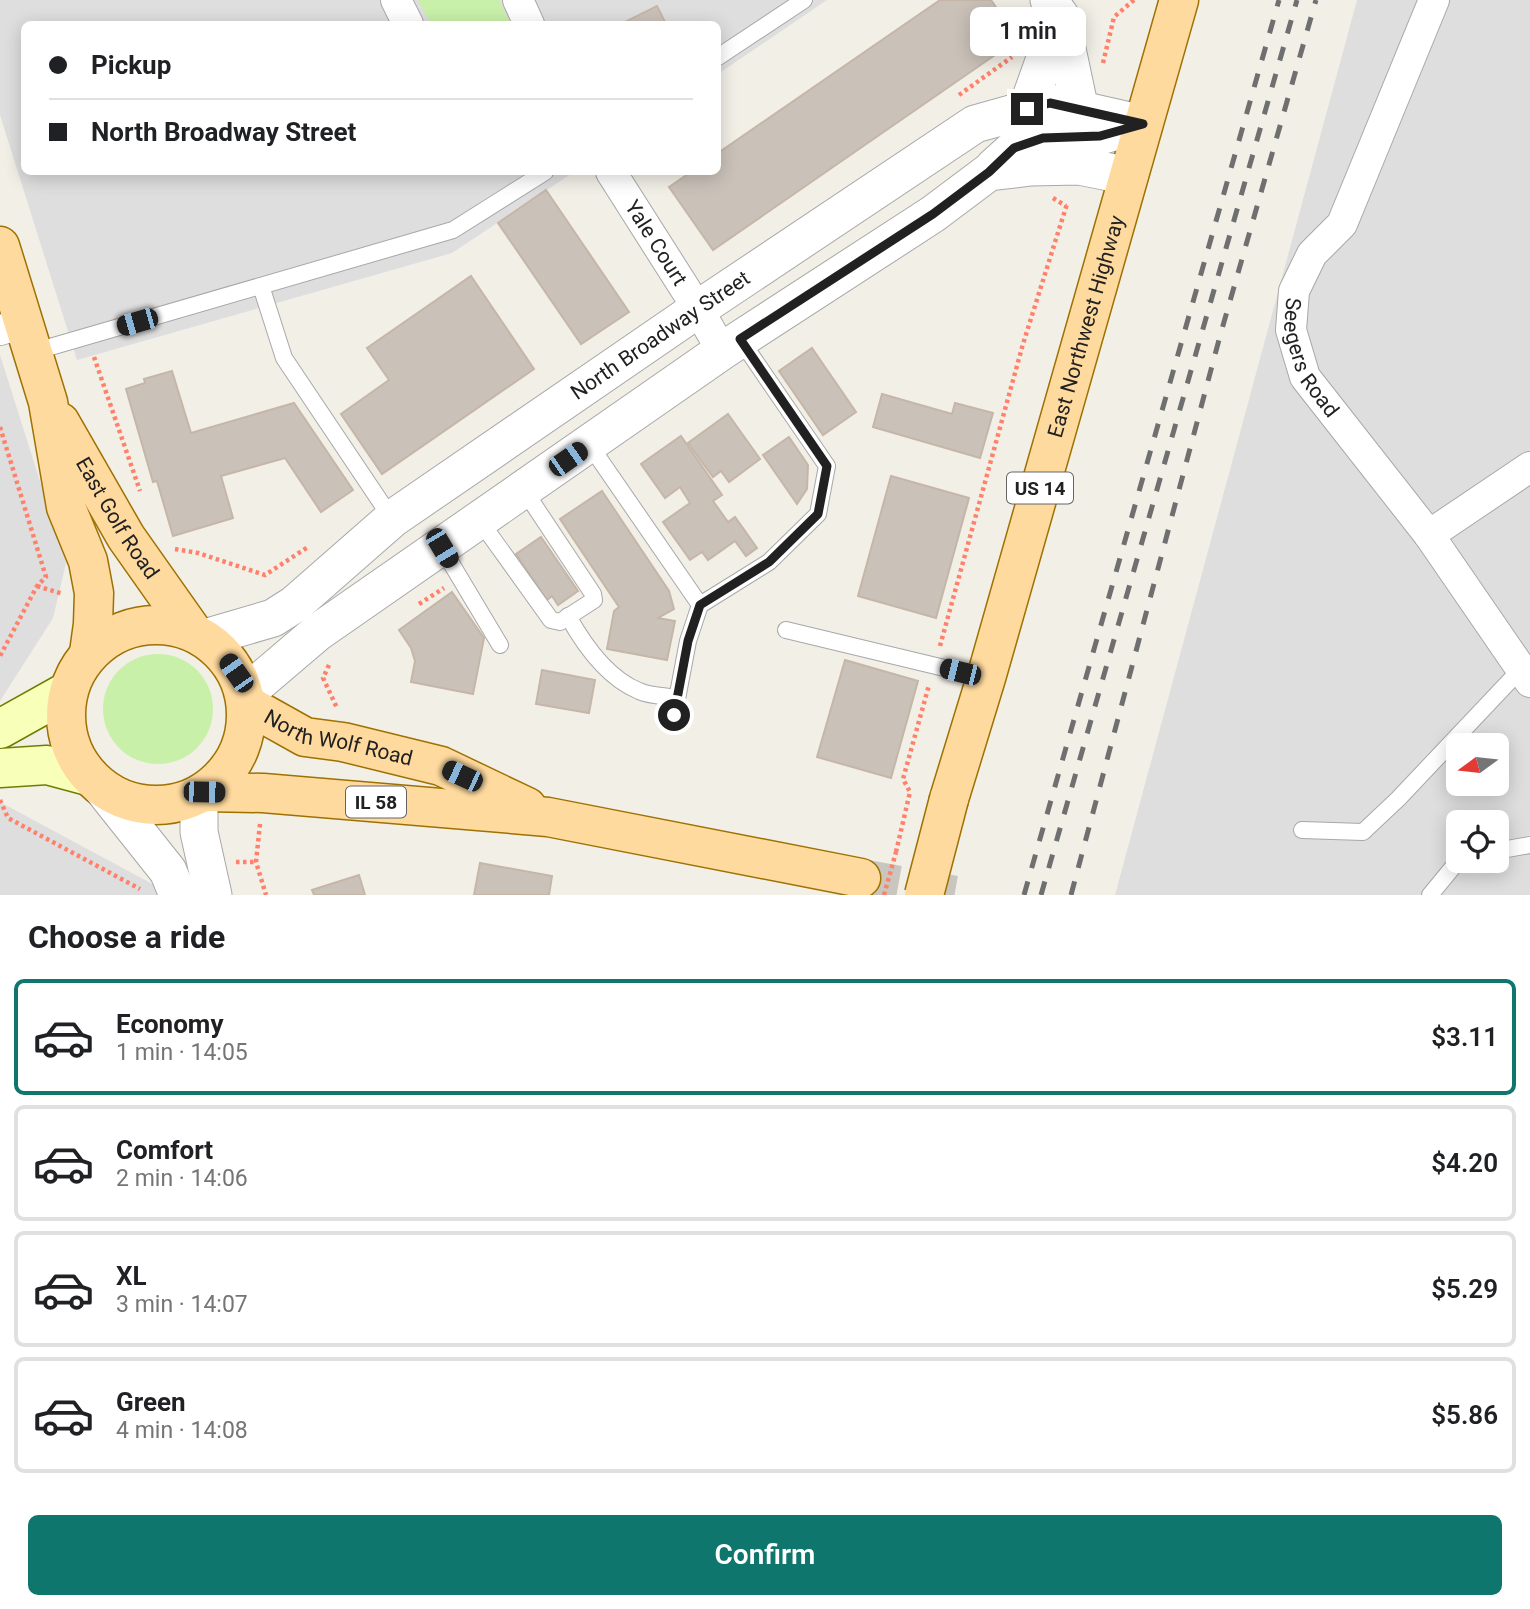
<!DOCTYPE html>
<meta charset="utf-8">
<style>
body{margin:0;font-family:Roboto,sans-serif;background:#f6f6f6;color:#202124;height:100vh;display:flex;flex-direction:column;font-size:26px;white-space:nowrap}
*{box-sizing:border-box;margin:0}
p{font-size:23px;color:#757577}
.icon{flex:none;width:38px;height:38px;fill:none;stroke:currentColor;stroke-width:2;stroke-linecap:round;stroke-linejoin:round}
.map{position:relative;height:895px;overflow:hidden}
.side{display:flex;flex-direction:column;background:#fff;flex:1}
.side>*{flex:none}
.top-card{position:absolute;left:21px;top:21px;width:700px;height:154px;border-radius:10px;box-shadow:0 4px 18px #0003;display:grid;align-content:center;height:154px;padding:0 28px;background:#fff}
.needle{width:46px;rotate:255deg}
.buttons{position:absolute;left:1446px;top:733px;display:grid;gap:14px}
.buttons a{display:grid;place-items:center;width:63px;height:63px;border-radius:10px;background:#fff;box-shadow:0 4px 18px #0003;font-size:35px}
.end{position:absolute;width:32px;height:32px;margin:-16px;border:9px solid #212121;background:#fff;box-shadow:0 0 0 4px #fff}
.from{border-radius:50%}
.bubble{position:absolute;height:49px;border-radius:10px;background:#fff;box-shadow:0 4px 18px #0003;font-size:23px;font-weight:600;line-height:49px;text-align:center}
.car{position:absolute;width:21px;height:42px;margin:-21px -10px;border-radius:9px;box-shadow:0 0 5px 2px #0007;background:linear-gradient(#222 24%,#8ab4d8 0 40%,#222 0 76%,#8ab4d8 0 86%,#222 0)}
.top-card b{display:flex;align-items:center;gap:24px;height:66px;font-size:26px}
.top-card b+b{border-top:2px solid #e0e0e0}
.top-card i{width:18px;height:18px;background:#202124}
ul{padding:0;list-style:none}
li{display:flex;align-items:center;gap:21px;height:116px;margin:0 14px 10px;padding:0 14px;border:4px solid #e0e0e0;border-radius:10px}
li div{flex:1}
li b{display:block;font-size:26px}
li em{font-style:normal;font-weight:600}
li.selected{border-color:#0f766e}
li>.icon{width:63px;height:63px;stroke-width:1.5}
h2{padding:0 28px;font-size:32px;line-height:84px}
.primary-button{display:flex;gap:14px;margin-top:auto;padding:14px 28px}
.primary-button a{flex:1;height:80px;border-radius:10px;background:#0f766e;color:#fff;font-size:28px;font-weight:600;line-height:80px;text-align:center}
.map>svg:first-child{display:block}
.residential{fill:#dfdede;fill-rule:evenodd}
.grass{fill:#c8f0a9}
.building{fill:#cac2b9;stroke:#c5b6a8;stroke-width:2}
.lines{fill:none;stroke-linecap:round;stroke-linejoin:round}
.primary-tunnel{stroke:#c8c6bf;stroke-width:38;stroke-dasharray:38 19;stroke-linecap:butt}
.service-casing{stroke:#a8a8a8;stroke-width:18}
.minor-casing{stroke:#a8a8a8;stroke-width:32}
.tertiary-casing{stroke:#a8a8a8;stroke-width:39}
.secondary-casing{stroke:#6b8000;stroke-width:41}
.primary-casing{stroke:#9e7100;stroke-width:41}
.path{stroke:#ff816b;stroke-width:4.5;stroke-dasharray:3.5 3.5;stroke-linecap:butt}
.service{stroke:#fff;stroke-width:16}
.minor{stroke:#fff;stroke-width:30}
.tertiary{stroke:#fff;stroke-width:37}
.secondary{stroke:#f8ffb8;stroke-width:38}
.primary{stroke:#ffda9f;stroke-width:38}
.rail{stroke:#6f6f6f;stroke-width:5;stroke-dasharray:14 14;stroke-linecap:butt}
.primary-bridge-casing{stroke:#9e7100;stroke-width:41;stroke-linecap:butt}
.path-bridge{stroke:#ff816b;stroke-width:4.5;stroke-dasharray:3.5 3.5;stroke-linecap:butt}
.primary-bridge{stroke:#ffda9f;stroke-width:38}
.route{stroke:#212121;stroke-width:9}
.labels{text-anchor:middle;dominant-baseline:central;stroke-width:5;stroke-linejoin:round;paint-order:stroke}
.shield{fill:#fff;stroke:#646464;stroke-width:2}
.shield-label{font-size:19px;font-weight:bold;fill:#212121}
.street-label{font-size:21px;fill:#212121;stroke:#fff}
</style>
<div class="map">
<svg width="1530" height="895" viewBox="0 0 1530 895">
<rect width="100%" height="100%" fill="#f2efe7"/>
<g class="residential">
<polygon points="0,0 827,0 718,74 718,24 24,24 24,172 574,172 452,253 77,360 0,115"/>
<path d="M1357,0H1530V895H1115ZM1458,746H1496V784H1458ZM1458,822H1496V861H1458Z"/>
<polygon points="0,355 66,563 53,618 0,701"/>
<polygon points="0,802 158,887 160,895 0,895"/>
</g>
<g class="grass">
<polygon points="418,0 499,0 511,24 431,24"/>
<circle cx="158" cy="709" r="55"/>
</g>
<g class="building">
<polygon points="940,0 991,0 1018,39 713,250 669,187 691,172 718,172 718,153"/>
<polygon points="657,6 666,24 621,24"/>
<polygon points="546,190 629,312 581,344 498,223"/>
<polygon points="471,276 534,369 382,474 341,414 389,380 367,348"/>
<polygon points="812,348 856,412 823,435 779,371"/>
<polygon points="172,371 191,433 294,403 353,490 321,512 285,458 221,476 233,518 173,536 157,481 153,482 126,389 145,383 144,379"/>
<polygon points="882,394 952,414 955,403 993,413 980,458 873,427"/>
<polygon points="728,414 760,459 729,482 721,471 713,477 688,443"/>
<polygon points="681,436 722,495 713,501 728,522 735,517 757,548 746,556 735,541 708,560 702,552 690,560 663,522 690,503 680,487 665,498 641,464"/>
<polygon points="789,437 808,465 807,489 797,504 763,455"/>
<polygon points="891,476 969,498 936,618 858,596"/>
<polygon points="602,491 669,591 674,609 658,618 675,621 667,660 607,649 614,611 619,607 560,519"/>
<polygon points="541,537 578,591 558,605 552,596 547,600 516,554"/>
<polygon points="452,592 484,638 473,694 411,682 415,661 411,648 399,630"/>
<polygon points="845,660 918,681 891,778 817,757"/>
<polygon points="542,670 595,680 589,713 536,704"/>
<polygon points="480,863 552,876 549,895 474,895"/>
<polygon points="359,875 365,895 314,895 312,890"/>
</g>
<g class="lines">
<polyline class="primary-tunnel" points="861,878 956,895"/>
<defs>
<g id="service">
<polyline points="718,57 804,0"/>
<polyline points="261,286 284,358 392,519"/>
<polyline points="33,352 453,230 545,172"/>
<polyline points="589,444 700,605"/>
<polyline points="480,521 551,620 560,622 594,600 593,594 524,490"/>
<polyline points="442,548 500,645"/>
<path d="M568,616C584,645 607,678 639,691C650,696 665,696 677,698"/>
<polyline points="786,630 986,678"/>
<polyline points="674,715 688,641 700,605 769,562 818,514 827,466 740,339"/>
<polyline points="1302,830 1363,832 1398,799 1521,669"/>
<polyline points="1496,851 1530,845"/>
<polyline points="1430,895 1458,861"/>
</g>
<g id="minor">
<polyline points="396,0 408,24"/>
<polyline points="518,0 529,24"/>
<path id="s1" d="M1434,0L1342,224L1312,254L1294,291L1291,330L1305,377L1429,535L1530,682"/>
<path id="s2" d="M611,172L698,309L722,351"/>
<polyline points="0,330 24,323"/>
<polyline points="1429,535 1530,467"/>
</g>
<g id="tertiary">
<polyline points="1049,0 1060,16 1080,110"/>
<polyline points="1027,109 1060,16"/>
<polyline points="994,167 1015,148 1043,138 1100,136 1132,127"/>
<path id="s3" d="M205,638L273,618L295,604L392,519L698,309L975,124L1050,103L1143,124"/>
<polyline points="244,695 318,632 722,351 933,214 989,172 1031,167 1079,166 1129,176"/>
<polyline points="102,788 168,871 178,895"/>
<polyline points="199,794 199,832 213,895"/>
</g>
<g id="secondary">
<polyline points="0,729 68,691"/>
<polyline points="0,768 47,765 88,776"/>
</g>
<g id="primary">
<polyline points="0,246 48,402 66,507 88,561 94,593 93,624 89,653"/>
<path id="s4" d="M60,422L126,537L193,632"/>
<circle cx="156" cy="715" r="90"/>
<path id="s5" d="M246,704L305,737L343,742L441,766L527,807"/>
<polyline points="204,792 263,793 548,817 861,878"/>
<path id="s6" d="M949,799L986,678L1179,0"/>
</g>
</defs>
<use href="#service" class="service-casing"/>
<use href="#minor" class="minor-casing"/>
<use href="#tertiary" class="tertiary-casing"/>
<use href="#secondary" class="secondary-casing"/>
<use href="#primary" class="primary-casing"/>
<g class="path">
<polyline points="1103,63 1114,17 1134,0"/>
<polyline points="959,95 1012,57"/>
<polyline points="1053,198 1066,206"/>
<polyline points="94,357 140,491"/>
<polyline points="0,427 46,577 37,586 0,656"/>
<polyline points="175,549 198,553 265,575 308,547"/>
<polyline points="37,586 63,594"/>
<polyline points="419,604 444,588"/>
<polyline points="940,646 1023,344 1067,204"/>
<polyline points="329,665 323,678 337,708"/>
<polyline points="0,800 8,818 140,889"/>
<polyline points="260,824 256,862 266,895"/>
<polyline points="896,852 910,792 903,779 929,685"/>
<polyline points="236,862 256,862"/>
</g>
<use href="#service" class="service"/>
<use href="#minor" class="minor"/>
<use href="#tertiary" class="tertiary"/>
<use href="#secondary" class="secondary"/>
<use href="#primary" class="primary"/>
<g class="rail">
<polyline points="1024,895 1279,0"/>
<polyline points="1041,895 1297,0"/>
<polyline points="1071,895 1220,336 1316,0"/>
</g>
<defs>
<polyline id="primary-bridge" points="924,895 949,799"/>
</defs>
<use href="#primary-bridge" class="primary-bridge-casing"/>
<polyline class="path-bridge" points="884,895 896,852"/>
<use href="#primary-bridge" class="primary-bridge"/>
</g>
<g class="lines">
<polyline class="route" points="674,715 688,641 700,605 769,562 818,514 827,466 740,339 933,214 989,172 1014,148 1043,138 1100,136 1143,124 1050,103 1027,109"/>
</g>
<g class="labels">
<g class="shield">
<rect x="1007" y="472.5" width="66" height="31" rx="5"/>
<rect x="346" y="786.5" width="60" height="31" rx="5"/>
</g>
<g class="shield-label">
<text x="1040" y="488">US 14</text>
<text x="376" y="802">IL 58</text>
</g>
<g class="street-label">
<text stroke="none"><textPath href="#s2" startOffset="84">Yale Court</textPath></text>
<text stroke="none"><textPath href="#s6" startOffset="492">East Northwest Highway</textPath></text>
<text stroke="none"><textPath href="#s3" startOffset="551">North Broadway Street</textPath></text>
<text stroke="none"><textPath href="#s1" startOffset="397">Seegers Road</textPath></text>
<text stroke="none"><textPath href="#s4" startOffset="112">East Golf Road</textPath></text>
<text stroke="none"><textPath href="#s5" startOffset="100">North Wolf Road</textPath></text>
</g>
</g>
</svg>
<div class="buttons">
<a><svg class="needle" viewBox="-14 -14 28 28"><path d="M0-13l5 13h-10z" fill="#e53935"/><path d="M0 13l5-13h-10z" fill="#757577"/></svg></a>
<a><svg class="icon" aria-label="locate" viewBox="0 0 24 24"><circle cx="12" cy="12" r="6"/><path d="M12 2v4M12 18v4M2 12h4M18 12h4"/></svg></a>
</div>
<i class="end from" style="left:674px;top:715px"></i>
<i class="end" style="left:1027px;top:109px"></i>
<div class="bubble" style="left:970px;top:7px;width:116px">1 min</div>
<i class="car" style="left:137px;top:322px;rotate:254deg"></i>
<i class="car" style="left:568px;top:459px;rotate:55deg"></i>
<i class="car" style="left:442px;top:548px;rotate:149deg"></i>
<i class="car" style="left:960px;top:672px;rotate:284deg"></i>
<i class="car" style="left:236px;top:673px;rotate:325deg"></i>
<i class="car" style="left:462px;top:776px;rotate:295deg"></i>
<i class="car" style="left:204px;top:792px;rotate:91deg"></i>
<div class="top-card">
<b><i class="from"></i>Pickup</b>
<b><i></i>North Broadway Street</b>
</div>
</div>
<section class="side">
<h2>Choose a ride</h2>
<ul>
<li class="selected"><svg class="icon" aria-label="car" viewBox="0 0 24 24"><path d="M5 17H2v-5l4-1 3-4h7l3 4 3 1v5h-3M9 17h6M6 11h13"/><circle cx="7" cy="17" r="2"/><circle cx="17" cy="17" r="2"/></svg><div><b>Economy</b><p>1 min · 14:05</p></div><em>$3.11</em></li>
<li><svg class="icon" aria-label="car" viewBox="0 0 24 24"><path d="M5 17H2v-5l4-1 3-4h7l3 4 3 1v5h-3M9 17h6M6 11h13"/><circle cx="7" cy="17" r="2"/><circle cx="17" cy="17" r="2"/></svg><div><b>Comfort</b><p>2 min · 14:06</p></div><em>$4.20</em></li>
<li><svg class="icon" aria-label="car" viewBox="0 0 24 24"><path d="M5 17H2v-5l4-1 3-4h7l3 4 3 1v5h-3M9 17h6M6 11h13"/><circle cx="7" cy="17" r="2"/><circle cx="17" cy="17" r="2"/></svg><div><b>XL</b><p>3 min · 14:07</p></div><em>$5.29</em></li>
<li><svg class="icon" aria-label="car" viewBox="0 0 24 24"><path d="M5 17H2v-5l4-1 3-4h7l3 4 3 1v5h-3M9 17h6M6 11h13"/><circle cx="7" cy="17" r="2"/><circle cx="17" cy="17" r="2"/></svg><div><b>Green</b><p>4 min · 14:08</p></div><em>$5.86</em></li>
</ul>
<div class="primary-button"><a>Confirm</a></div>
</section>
